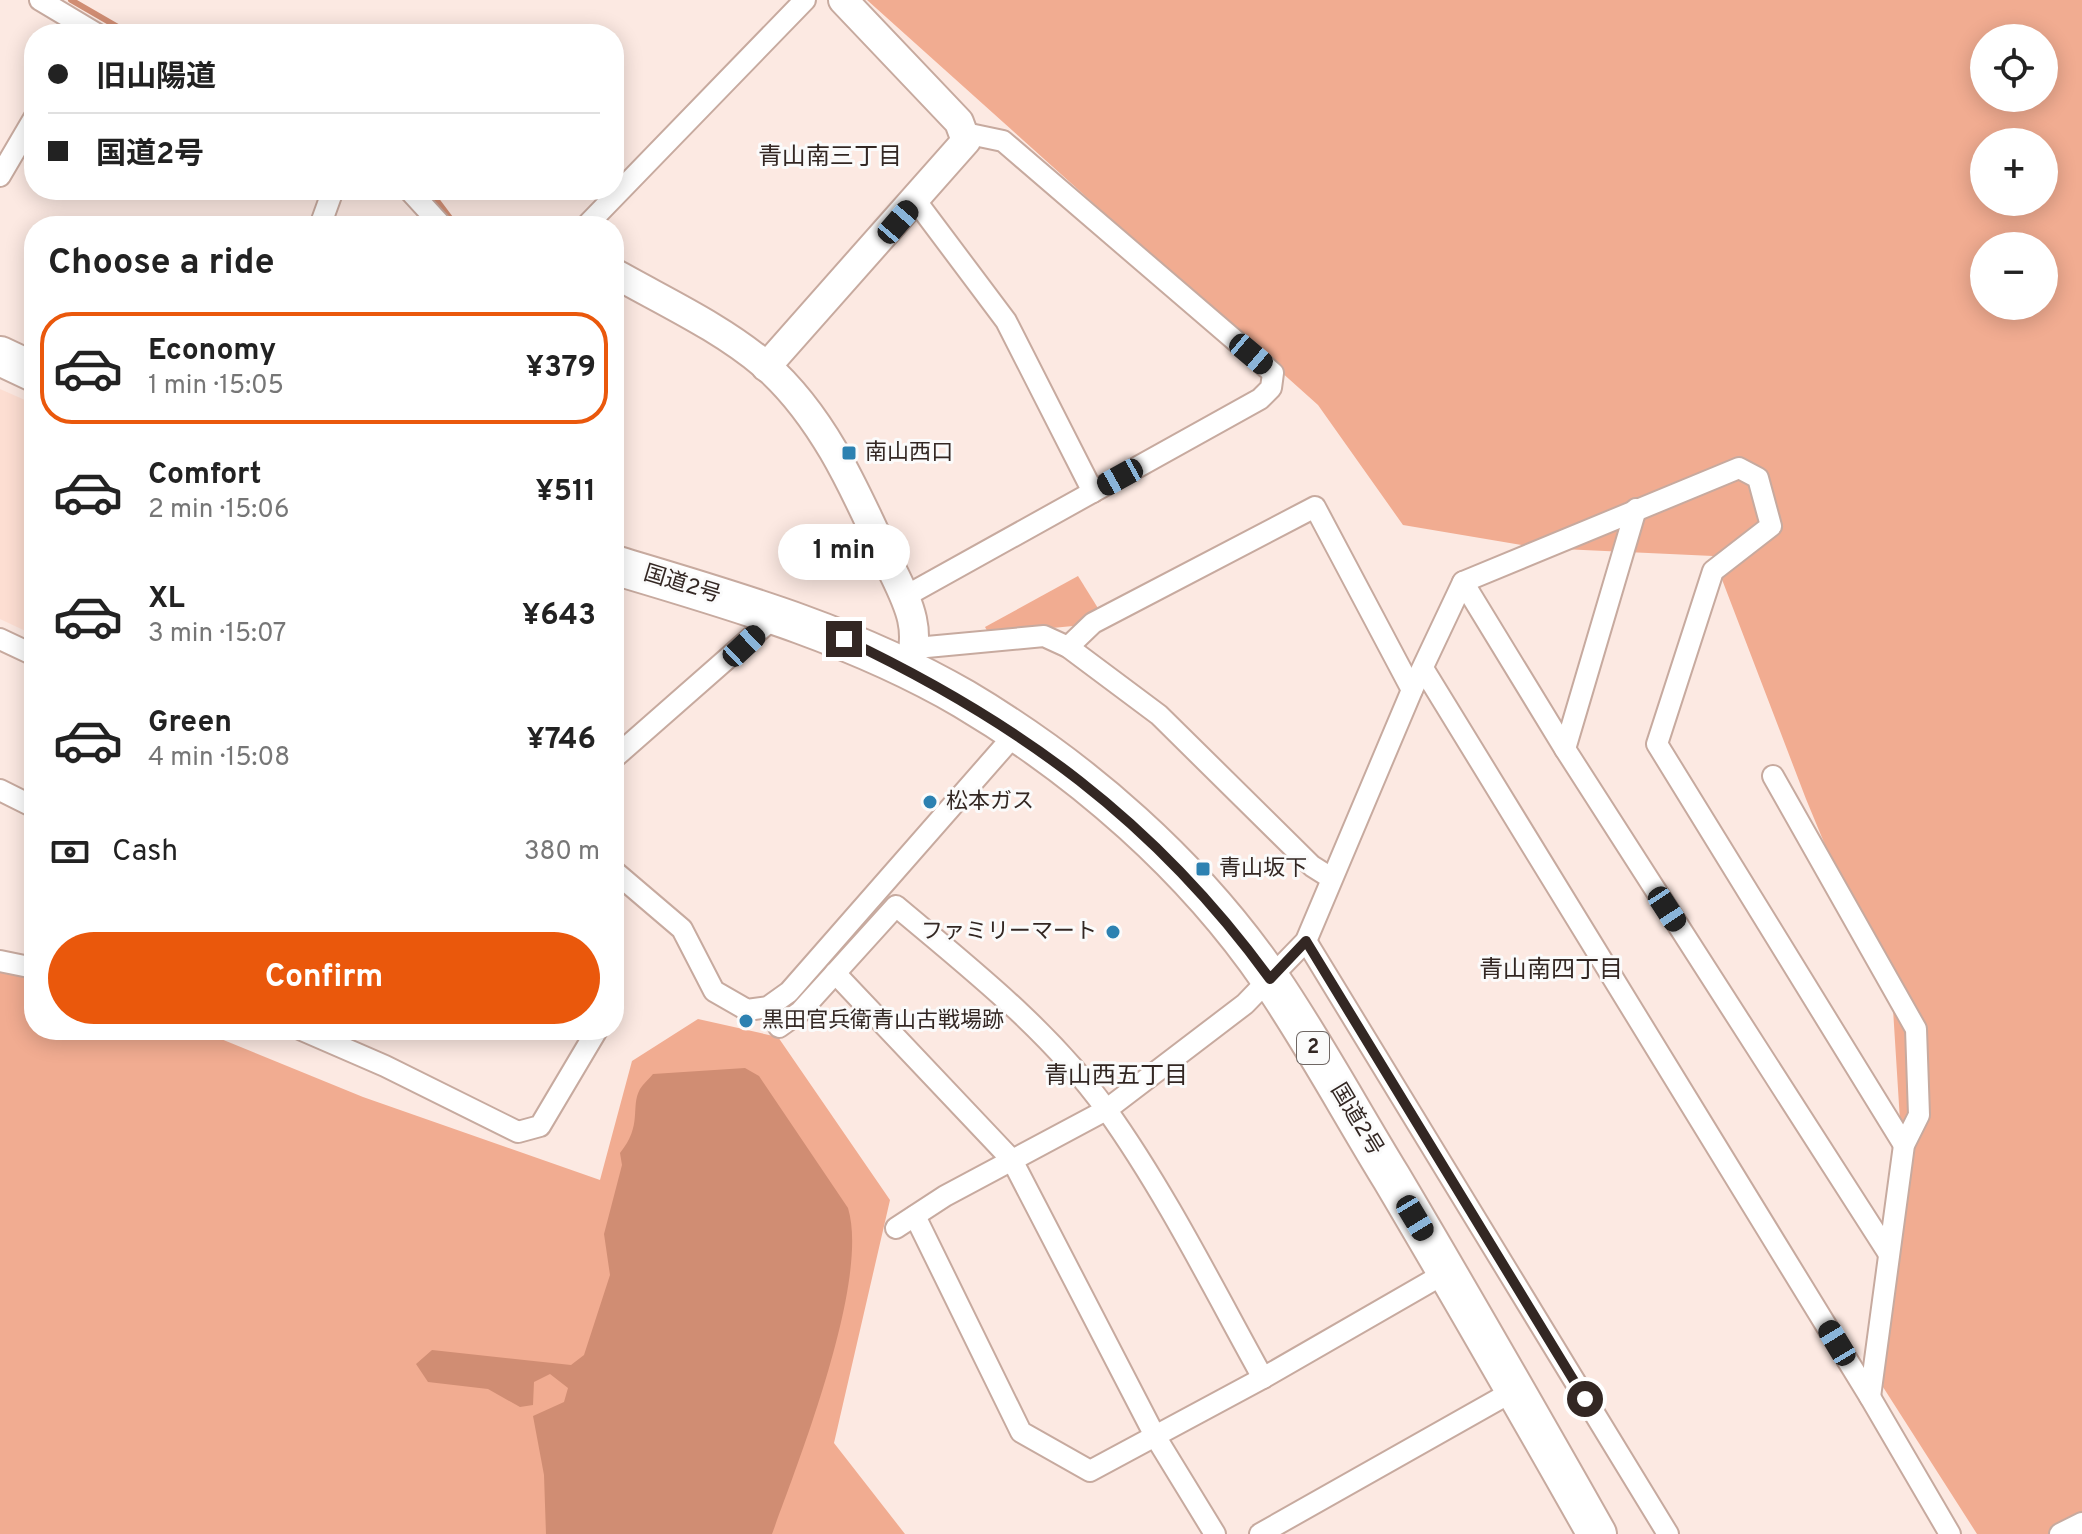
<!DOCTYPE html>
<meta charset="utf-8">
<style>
body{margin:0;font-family:Overpass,"Noto Sans JP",sans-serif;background:#f2f2f2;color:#222;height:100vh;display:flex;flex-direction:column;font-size:30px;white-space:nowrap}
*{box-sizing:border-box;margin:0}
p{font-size:26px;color:#767676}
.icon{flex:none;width:44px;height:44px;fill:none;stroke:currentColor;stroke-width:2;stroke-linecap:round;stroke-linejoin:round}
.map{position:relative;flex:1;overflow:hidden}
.details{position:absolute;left:24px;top:216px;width:600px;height:824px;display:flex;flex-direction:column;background:#fff;border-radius:32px;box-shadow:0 4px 20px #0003}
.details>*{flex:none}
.top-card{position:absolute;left:24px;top:24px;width:600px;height:176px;border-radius:32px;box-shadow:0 4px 20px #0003;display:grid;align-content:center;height:176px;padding:0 24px;background:#fff}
.buttons{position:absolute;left:1970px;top:24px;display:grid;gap:16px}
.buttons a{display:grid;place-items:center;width:88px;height:88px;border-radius:50%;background:#fff;box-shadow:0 4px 20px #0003;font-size:40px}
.end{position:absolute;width:36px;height:36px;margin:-18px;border:10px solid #332723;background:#fff;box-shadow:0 0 0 4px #fff}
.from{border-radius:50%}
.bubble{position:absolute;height:56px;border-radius:28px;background:#fff;box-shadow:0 4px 20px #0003;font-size:26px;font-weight:700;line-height:56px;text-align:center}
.car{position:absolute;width:24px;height:48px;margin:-24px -12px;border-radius:10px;box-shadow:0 0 6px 2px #0007;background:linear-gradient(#222 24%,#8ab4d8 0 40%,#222 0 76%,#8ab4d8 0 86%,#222 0)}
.top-card b{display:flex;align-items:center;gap:28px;height:76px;font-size:30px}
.top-card b+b{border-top:2px solid #e0e0e0}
.top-card i{width:20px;height:20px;background:#222}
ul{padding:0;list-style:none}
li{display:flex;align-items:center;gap:24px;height:112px;margin:0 16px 12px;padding:0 8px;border:4px solid transparent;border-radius:32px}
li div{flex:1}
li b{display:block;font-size:30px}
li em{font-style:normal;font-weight:700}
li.active{border-color:#ea580c}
li>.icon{width:72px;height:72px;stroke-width:1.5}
h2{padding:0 24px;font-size:36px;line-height:96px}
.pay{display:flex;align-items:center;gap:20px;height:88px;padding:0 24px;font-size:30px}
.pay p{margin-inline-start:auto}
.button{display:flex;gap:16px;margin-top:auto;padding:16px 24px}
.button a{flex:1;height:92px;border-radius:48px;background:#ea580c;color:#fff;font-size:32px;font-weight:700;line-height:92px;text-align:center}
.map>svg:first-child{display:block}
.built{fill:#fdded2}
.green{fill:#f1ac91;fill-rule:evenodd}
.water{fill:#d08d73}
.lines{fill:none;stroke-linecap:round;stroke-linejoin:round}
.stream{stroke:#d08d73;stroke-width:6}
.street-casing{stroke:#c7aa9f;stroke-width:24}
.secondary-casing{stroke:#c7aa9f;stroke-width:32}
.highway-casing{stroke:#c7aa9f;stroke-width:42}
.street{stroke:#fff;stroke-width:20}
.secondary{stroke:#fff;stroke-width:28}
.highway{stroke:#fff;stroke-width:38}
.route{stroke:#332723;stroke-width:10}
.poi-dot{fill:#2c81b1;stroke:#fbfbfb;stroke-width:3}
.labels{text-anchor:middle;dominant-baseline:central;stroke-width:6;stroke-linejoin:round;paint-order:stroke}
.shield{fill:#fbfbfb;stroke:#6f6764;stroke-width:2}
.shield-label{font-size:20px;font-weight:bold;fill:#332723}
.poi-label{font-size:22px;fill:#332723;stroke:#fbfbfb;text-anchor:start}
.street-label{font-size:22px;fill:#332723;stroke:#fbfbfb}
.neighbourhood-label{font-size:24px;fill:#332723;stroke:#fbfbfb}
</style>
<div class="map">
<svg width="2082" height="1534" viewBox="0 0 2082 1534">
<rect width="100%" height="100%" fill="#fce9e2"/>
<polygon class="built" points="0,389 34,404 34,635 0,619"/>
<g class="green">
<path d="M867,0H2082V1534H1977L1883,1387L1902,1153L1893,1009L1806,799L1713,556L1540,548L1403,525L1318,405ZM1984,38H2044V98H1984ZM1984,142H2044V202H1984ZM1984,246H2044V306H1984Z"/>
<polygon points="1078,576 1101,613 1073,626 989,634 985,627"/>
<polygon points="0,972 34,977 34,1030 199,1030 363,1097 600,1180 632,1061 698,1019 778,1037 890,1200 834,1443 905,1534 0,1534"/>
</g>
<path class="water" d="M745,1068L759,1076L848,1208C870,1280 799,1460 772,1534H546L544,1475L533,1416L564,1402L568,1388L550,1374L534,1382L533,1405L520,1407L488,1389L428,1382L416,1364L432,1350L571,1365L584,1355L610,1275L604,1234L622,1165L620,1153C643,1125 630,1107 640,1089C643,1084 649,1079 653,1074Z"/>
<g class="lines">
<g class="stream">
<polyline points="71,0 130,34"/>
<polyline points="429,190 456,226"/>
</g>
<defs>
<g id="street">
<polyline points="40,0 97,34"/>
<polyline points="0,176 34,118"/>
<polyline points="409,190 442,226"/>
<polyline points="916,201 1006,321 1093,492"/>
<polyline points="320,226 333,190"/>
<polyline points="586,226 805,0"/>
<polyline points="1463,582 1565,749 1889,1254"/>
<polyline points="904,597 1260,399 1271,388 1273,373 1003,141 965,133"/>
<polyline points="0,639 34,655"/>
<polyline points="1068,647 1093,623 1315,507 1412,690"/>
<polyline points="916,648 1044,636 1068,647 1159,715 1312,866 1331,878"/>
<polyline points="1424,670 1870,1397 1950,1534"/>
<polyline points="1565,749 1636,509"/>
<polyline points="614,758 778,614"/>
<polyline points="1773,776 1916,1029 1919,1115 1904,1145 1870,1397"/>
<polyline points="0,790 34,807"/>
<polyline points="614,871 682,929 714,991 747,1010 768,1007 789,992 1016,733"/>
<polyline points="1306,941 1668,1534"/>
<polyline points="0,961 34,968"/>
<polyline points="835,973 1012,1160 1155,1436 1215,1534"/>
<path d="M779,1027L800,1012L896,906C971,969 1049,1030 1106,1109C1166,1193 1213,1288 1263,1378"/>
<polyline points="302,1030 385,1066 518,1132 540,1126 597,1030"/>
<polyline points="915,1216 1021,1432 1090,1471 1263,1378 1447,1272"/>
<polyline points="896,1228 945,1196 1106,1110 1245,1004 1306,941 1412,690 1463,582 1739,468 1758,478 1771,526 1713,571 1657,744 1904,1145"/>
<polyline points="1260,1534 1515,1390"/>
<polyline points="2060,1534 2082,1523"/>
</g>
<g id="secondary">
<path d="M614,273C665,302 720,327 765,365C822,415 854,487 885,555C903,595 925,624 908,669"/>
<polyline points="766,367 966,141 959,122 843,0"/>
</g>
<g id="highway">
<polyline points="0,356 34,372"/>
<path d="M614,565C735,601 854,635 964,699C1082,769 1193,866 1271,980C1314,1043 1351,1112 1391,1177C1461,1295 1529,1414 1597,1534"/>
</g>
</defs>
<use href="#street" class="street-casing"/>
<use href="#secondary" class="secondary-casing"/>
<use href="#highway" class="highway-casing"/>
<use href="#street" class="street"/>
<use href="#secondary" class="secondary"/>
<use href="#highway" class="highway"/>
</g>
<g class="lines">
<path class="route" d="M844,639C1019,722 1155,821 1270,979L1306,941L1585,1399"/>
</g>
<g class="poi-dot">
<rect x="841" y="445" width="16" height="16" rx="4"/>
<circle cx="930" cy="802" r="8"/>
<rect x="1195" y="861" width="16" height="16" rx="4"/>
<circle cx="1113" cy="932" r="8"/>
<circle cx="746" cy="1021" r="8"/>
</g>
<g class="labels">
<rect class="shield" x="1297" y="1032" width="32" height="32" rx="6"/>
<g class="shield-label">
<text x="1313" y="1048">2</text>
</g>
<g class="poi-label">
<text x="865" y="453">南山西口</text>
<text x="946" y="802">松本ガス</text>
<text x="1219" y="869">青山坂下</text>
<text x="1097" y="932" text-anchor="end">ファミリーマート</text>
<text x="762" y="1021">黒田官兵衛青山古戦場跡</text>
</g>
<g class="street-label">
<text transform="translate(682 585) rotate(17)">国道2号</text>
<text transform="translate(1356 1120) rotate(59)">国道2号</text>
</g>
<g class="neighbourhood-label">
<text x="830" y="158">青山南三丁目</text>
<text x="1551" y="971">青山南四丁目</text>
<text x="1116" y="1077">青山西五丁目</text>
</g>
</g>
</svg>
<div class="buttons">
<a><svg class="icon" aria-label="locate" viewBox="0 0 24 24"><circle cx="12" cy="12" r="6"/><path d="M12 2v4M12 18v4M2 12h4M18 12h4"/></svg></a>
<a>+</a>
<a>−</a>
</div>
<i class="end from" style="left:1585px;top:1399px"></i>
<i class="end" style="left:844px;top:639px"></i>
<div class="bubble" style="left:778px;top:524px;width:132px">1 min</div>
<i class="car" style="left:898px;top:222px;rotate:41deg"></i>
<i class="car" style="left:1251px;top:354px;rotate:130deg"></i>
<i class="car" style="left:1120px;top:477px;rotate:241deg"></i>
<i class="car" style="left:744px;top:646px;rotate:47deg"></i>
<i class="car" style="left:1667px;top:909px;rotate:147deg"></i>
<i class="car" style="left:1415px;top:1218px;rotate:149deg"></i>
<i class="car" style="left:1837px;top:1343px;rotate:329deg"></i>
<div class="top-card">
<b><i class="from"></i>旧山陽道</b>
<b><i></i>国道2号</b>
</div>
<section class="details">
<h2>Choose a ride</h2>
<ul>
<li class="active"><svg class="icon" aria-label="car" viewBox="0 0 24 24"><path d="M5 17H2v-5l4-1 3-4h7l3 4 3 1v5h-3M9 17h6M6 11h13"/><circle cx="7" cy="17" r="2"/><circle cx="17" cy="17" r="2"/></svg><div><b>Economy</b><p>1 min · 15:05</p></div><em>¥379</em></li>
<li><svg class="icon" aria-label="car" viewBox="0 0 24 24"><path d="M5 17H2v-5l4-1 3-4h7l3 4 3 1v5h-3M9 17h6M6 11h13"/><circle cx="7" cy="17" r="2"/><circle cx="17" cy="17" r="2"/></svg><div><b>Comfort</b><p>2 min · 15:06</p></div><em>¥511</em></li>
<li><svg class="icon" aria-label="car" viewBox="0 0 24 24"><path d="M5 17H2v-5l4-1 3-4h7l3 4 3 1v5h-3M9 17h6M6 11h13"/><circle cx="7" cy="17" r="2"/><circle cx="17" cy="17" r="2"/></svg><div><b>XL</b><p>3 min · 15:07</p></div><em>¥643</em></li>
<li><svg class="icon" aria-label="car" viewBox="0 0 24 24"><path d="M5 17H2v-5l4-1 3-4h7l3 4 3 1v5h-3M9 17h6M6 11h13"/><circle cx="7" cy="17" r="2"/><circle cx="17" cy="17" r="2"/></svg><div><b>Green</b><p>4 min · 15:08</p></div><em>¥746</em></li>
</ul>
<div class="pay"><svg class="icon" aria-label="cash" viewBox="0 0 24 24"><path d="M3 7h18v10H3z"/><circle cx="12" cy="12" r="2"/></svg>Cash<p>380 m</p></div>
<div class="button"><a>Confirm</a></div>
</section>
</div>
